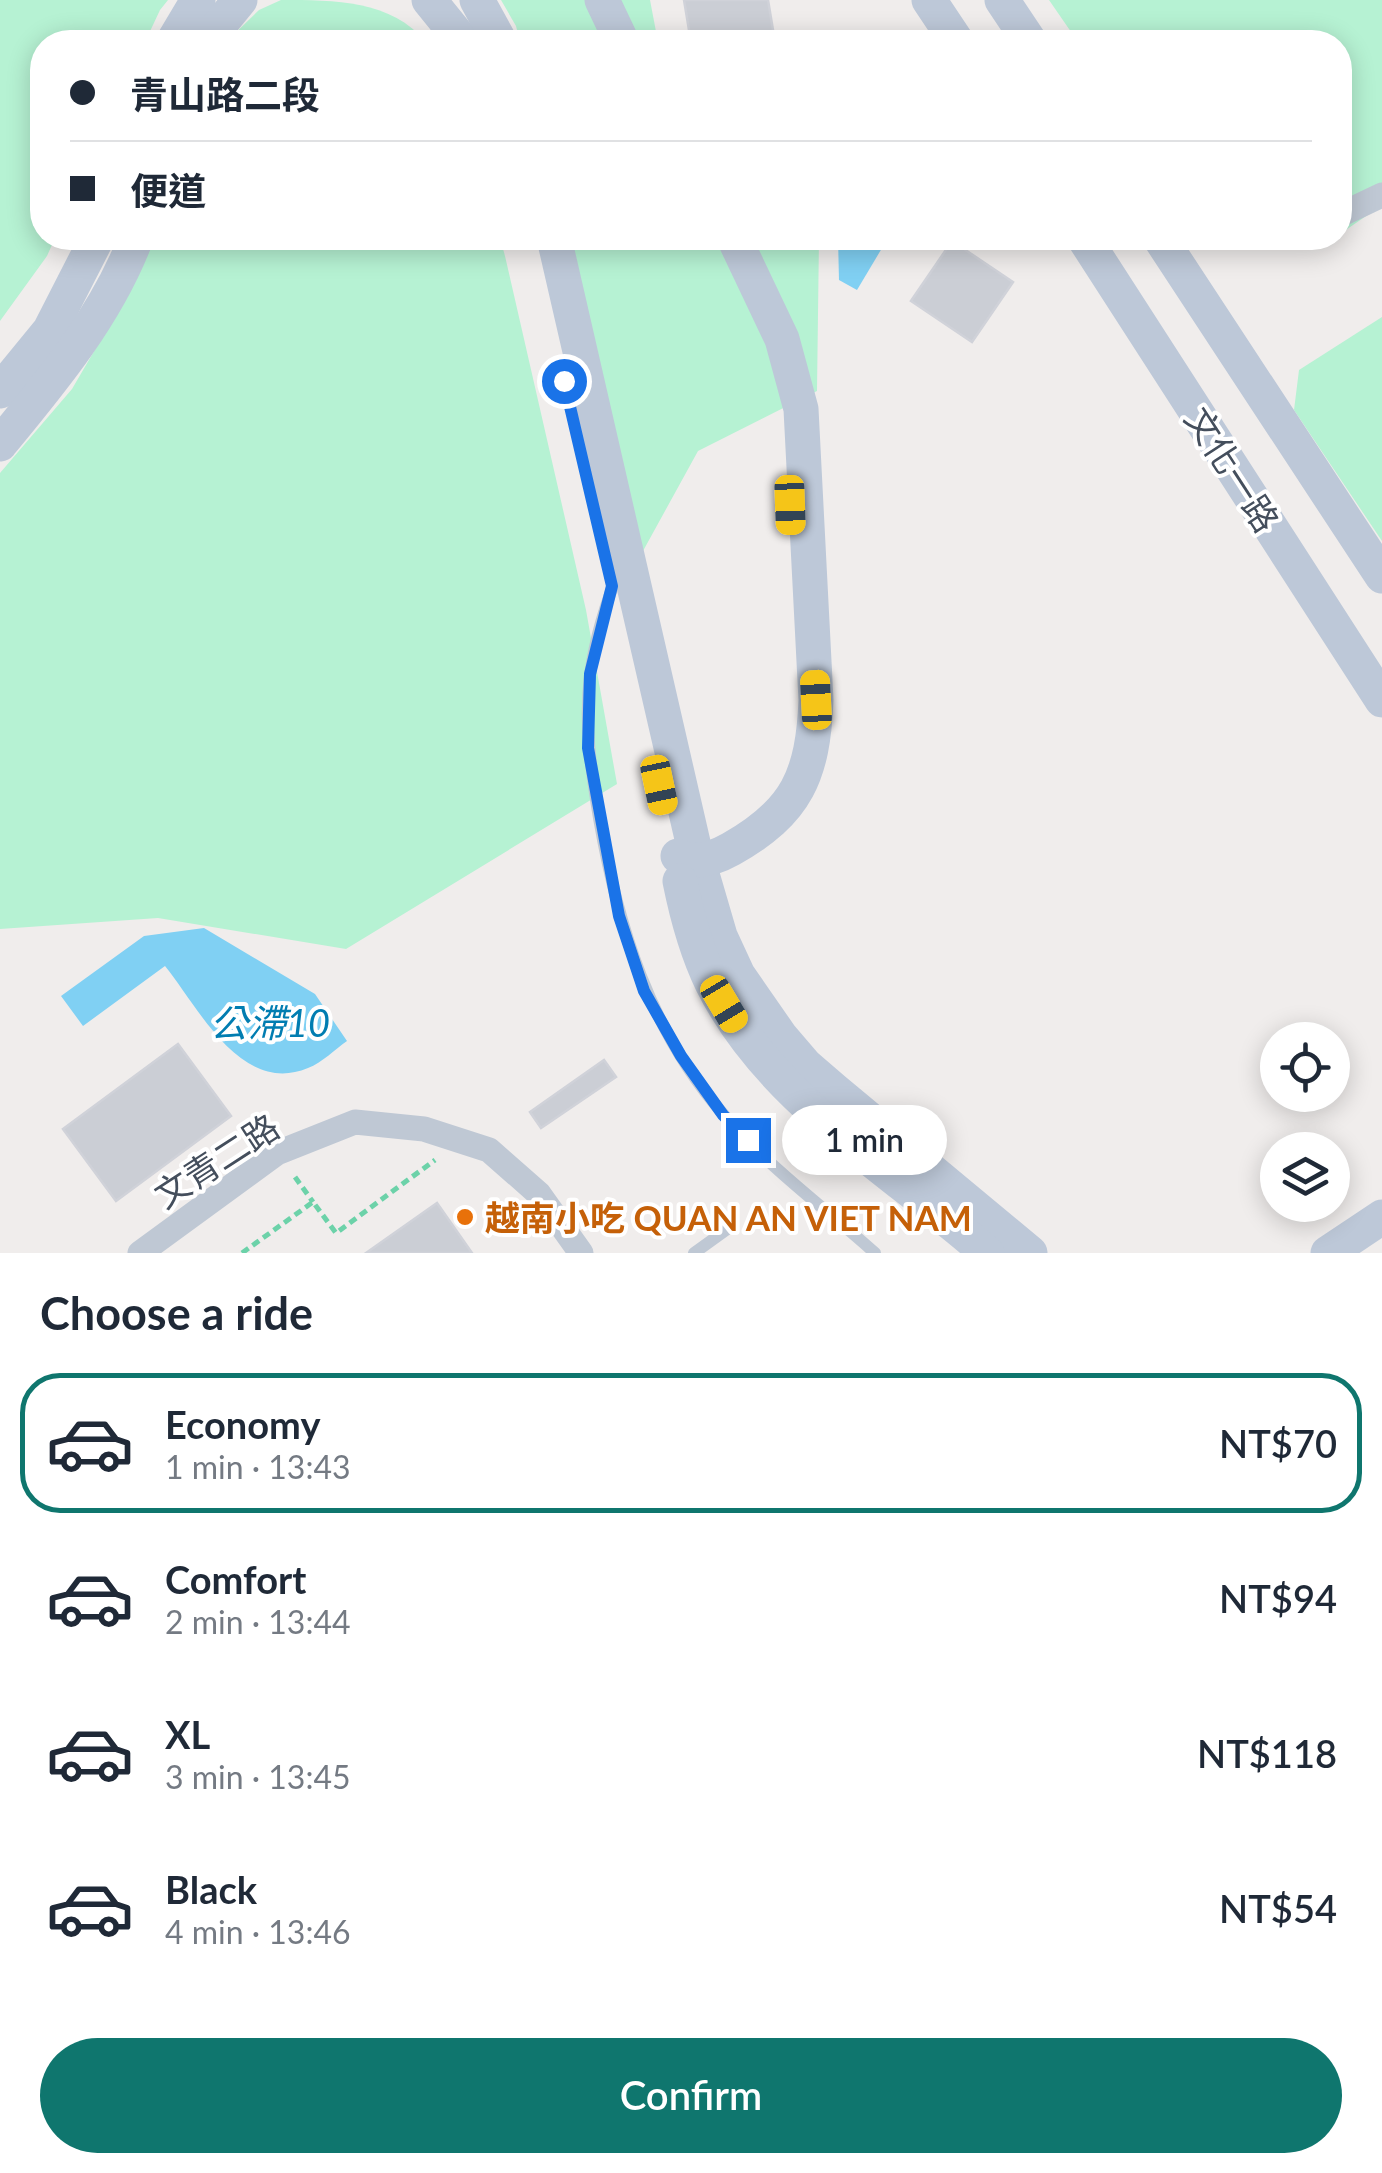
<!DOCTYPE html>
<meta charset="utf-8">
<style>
body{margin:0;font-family:Lato,"Noto Sans TC",sans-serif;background:#f2f2f3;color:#1f2937;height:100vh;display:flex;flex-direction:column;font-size:38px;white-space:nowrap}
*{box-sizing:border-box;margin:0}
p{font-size:32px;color:#747a83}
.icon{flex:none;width:55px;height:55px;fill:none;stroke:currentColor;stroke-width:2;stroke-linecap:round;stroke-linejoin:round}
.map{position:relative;height:1253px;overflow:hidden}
.details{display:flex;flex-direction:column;background:#fff;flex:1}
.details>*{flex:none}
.hud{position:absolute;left:30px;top:30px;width:1322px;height:220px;border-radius:40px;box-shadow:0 5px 25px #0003;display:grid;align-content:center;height:220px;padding:0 40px;background:#fff}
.buttons{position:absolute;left:1260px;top:1022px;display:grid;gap:20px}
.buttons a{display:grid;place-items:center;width:90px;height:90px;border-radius:50%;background:#fff;box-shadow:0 5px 25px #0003;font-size:50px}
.end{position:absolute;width:45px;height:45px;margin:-22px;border:12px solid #1a73e8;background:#fff;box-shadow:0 0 0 5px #fff}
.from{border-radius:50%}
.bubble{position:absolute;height:70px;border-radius:35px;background:#fff;box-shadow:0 5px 25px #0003;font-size:32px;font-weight:600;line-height:70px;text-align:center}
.car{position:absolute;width:30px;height:60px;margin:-30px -15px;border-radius:12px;box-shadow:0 0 8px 2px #0007;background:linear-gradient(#f5c518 24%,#345 0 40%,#f5c518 0 76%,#345 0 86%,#f5c518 0)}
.hud b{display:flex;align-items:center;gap:35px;height:95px;font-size:38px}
.hud b+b{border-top:2px solid #e0e1e3}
.hud i{width:25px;height:25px;background:#1f2937}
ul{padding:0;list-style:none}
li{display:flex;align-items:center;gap:30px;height:140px;margin:0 20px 15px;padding:0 20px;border:5px solid transparent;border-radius:40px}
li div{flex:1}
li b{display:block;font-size:38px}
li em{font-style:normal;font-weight:600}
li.on{border-color:#0f766e}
li>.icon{width:90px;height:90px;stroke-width:1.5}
h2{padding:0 40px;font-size:45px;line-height:120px}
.button{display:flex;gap:20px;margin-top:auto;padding:20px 40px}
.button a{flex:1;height:115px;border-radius:60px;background:#0f766e;color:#fff;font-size:40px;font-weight:600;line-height:115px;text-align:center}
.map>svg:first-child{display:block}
.green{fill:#b6f2d3}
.water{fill:#80d0f3}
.building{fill:#cbced5;stroke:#d0d2d9;stroke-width:2.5}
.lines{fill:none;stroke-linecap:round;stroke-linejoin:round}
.path{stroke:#6cd2a9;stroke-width:5;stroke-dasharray:8 5;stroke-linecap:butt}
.lane{stroke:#bfc8d4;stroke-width:12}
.street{stroke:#bfc8d4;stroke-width:25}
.secondary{stroke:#bdc8d8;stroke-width:35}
.route{stroke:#1a73e8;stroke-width:12}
.food-dot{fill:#e8710a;stroke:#fff;stroke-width:4}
.labels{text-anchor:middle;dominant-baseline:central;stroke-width:8;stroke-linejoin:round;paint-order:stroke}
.street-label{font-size:35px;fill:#444e5c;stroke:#fff}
.food-label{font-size:35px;font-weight:bold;fill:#c56008;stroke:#fff;text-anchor:start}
.water-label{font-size:38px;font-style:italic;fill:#017db1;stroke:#fff}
</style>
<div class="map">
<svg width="1382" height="1253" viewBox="0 0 1382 1253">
<rect width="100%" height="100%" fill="#f0edec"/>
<g class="green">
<polygon points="0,0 168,0 160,10 145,42 42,42 42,238 55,238 47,256 0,321"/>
<path d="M281,0C335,0 391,0 426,42H226L259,10Z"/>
<polygon points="501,0 650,0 658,42 520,42 516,26"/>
<polygon points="1049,0 1382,0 1382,205 1340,234 1340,42 1078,42"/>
<polygon points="154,238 500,238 505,256 586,610 617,784 346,949 158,918 0,929 0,473 72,389 121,305"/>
<polygon points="563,238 819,238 817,391 698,451 643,551"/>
<polygon points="1382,317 1382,541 1294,410 1299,370"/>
</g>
<g class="water">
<polygon points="838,238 888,238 857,290 839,280"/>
<path d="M204,928L315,994L347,1041C335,1049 322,1063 308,1068C241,1096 199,1008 165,966L83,1026L61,996L144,936Z"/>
</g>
<g class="building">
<polygon points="684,0 768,0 775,42 691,42"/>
<polygon points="952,241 1013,282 972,342 911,301"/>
<polygon points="178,1044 231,1116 116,1201 63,1129"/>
<polygon points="604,1060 616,1077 541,1128 530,1112"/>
<polygon points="437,1203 472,1253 366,1253"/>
</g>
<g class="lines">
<g class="path">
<polyline points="295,1177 313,1202"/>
<polyline points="242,1253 313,1202 336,1233 435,1160"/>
</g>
<g class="lane">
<path d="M621,566C607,599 595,639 590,675C584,724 591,770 599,818C618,927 650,1031 724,1115C768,1167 825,1208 875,1253"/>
<polyline points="694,1253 733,1225"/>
</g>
<g class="street">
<polyline points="1340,215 1382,195"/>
<polyline points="140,1253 277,1153 355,1122 424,1129 489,1150 539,1194 581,1253"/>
</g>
<g class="secondary">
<polyline points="429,0 463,42"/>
<polyline points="477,0 500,42"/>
<polyline points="602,0 622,42"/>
<polyline points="929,0 957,42"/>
<polyline points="1002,0 1030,42"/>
<polyline points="173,42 198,0"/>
<polyline points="210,42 217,28 240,0"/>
<polyline points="554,238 694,847 720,936 738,975 781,1037 805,1065 834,1090 1030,1253"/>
<polyline points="1084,238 1382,700"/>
<polyline points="1160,238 1382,576"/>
<polyline points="0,391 50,330 97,238"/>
<path d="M0,444C52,381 107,315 136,238"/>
<path d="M678,856C695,865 715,858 731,849C797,812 813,775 816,700L801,409L782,339L734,238"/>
<path d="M680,881C687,916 696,950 712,983C769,1099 893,1170 987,1253"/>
<polyline points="1328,1253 1382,1217"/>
</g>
</g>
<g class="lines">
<polyline class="route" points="564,381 612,586 590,674 588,748 619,916 644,991 681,1056 723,1115 748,1140"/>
</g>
<circle class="food-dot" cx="465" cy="1217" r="10"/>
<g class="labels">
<g class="street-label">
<text transform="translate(1233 469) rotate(57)">文化一路</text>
<text transform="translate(216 1160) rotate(-33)">文青二路</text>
</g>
<g class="food-label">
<text x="485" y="1217">越南小吃 QUAN AN VIET NAM</text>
</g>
<g class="water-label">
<text x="270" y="1022">公滯10</text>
</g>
</g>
</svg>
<div class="buttons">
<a><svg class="icon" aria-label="locate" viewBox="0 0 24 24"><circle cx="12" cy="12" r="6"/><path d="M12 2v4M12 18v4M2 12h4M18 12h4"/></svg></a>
<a><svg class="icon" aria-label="layers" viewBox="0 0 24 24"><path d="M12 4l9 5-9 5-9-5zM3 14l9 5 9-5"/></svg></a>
</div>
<i class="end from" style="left:564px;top:381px"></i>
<i class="end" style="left:748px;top:1140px"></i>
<div class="bubble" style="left:782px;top:1105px;width:165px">1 min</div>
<i class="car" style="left:790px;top:505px;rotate:178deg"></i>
<i class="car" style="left:816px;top:700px;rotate:357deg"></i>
<i class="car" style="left:659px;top:785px;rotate:168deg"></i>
<i class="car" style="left:724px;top:1004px;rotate:149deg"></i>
<div class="hud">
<b><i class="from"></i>青山路二段</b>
<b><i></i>便道</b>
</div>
</div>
<section class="details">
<h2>Choose a ride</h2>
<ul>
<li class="on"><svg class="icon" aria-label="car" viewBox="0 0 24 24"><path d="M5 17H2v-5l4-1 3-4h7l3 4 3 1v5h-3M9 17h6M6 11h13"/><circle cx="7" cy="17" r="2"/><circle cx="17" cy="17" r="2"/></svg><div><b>Economy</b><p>1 min · 13:43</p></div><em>NT$70</em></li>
<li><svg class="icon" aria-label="car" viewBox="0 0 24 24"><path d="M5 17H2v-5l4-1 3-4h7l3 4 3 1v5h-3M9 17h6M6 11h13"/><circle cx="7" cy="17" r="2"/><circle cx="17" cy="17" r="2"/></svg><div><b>Comfort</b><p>2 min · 13:44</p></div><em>NT$94</em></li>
<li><svg class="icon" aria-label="car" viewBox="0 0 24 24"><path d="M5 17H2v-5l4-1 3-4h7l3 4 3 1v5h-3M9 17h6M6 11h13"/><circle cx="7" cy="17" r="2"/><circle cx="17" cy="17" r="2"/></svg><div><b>XL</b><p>3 min · 13:45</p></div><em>NT$118</em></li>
<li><svg class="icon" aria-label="car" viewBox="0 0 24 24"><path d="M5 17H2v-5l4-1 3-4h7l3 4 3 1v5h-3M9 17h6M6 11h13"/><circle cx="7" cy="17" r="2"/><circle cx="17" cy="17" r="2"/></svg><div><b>Black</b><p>4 min · 13:46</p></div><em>NT$54</em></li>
</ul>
<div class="button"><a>Confirm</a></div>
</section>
